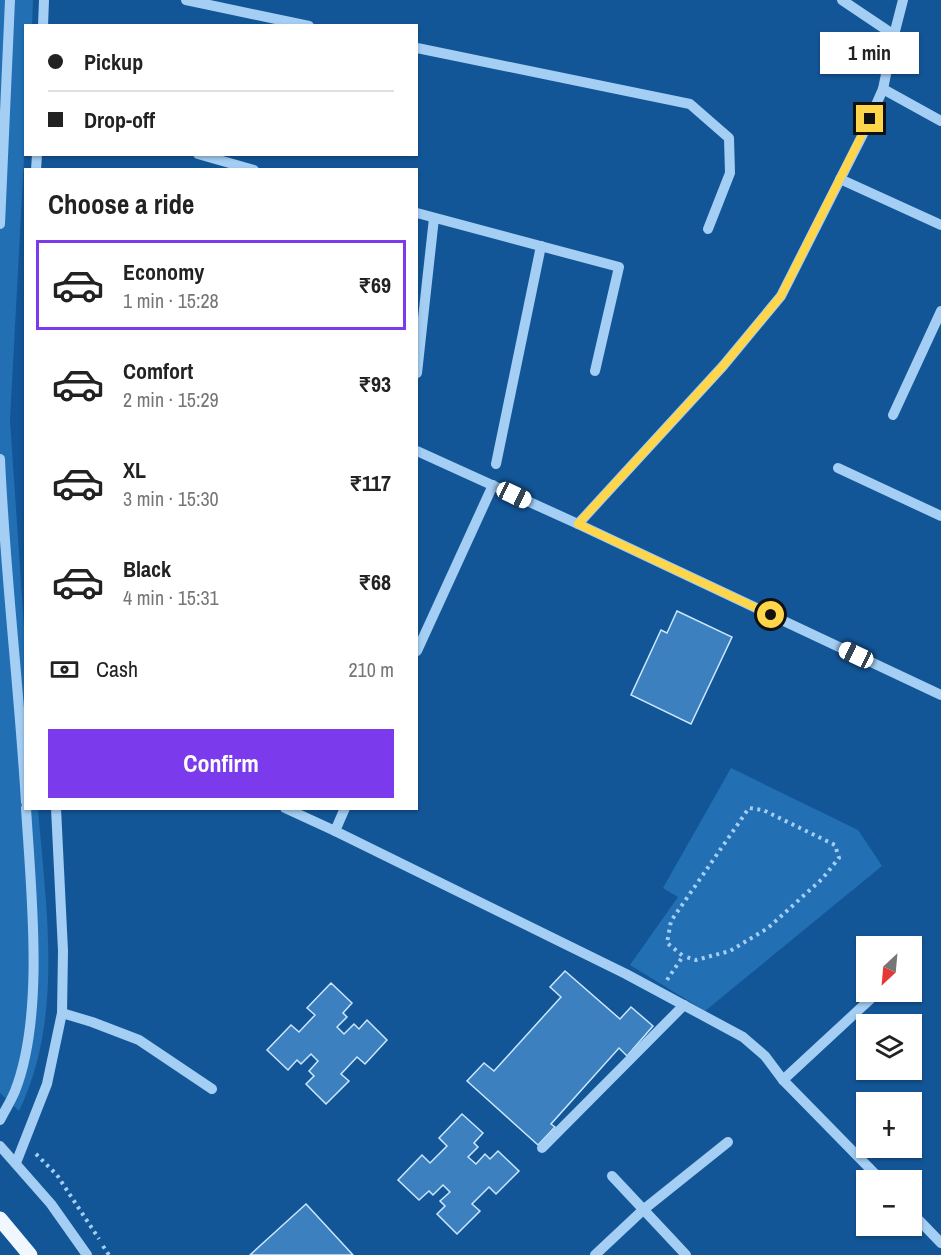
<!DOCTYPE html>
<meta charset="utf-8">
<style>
body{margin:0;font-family:"Archivo Narrow",sans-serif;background:#f6f6f6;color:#222;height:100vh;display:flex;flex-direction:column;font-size:22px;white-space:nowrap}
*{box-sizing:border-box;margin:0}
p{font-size:20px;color:#767676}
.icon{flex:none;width:33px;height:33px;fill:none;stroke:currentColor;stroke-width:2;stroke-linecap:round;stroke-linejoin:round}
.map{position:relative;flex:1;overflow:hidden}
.side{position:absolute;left:24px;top:168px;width:394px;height:642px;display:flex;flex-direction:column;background:#fff;border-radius:0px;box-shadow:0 2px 4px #0004}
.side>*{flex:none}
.banner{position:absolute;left:24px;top:24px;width:394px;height:132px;border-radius:0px;box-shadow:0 2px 4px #0004;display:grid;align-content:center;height:132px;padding:0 24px;background:#fff}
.needle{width:39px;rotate:206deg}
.controls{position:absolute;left:856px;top:936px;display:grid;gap:12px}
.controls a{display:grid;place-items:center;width:66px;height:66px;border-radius:0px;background:#fff;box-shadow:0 2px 4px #0004;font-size:30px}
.end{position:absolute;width:27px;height:27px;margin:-14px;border:8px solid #ffd54a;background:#111;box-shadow:0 0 0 3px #111}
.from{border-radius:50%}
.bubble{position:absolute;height:42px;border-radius:0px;background:#fff;box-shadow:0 2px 4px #0004;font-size:20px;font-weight:700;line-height:42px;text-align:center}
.car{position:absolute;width:18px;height:36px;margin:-18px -9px;border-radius:8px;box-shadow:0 0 4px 2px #0007;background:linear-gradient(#fff 24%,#345 0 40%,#fff 0 76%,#345 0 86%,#fff 0)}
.banner b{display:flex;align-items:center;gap:21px;height:57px;font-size:22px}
.banner b+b{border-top:2px solid #e0e0e0}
.banner i{width:15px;height:15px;background:#222}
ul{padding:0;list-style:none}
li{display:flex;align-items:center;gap:18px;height:90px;margin:0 12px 9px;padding:0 12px;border:3px solid transparent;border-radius:0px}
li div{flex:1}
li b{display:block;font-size:22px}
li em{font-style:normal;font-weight:700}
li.on{border-color:#7c3aed}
li>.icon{width:54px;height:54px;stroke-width:1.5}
h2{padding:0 24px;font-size:27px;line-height:72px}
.pay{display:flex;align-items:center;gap:15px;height:66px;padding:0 24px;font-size:22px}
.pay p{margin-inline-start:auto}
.action{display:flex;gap:12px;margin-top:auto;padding:12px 24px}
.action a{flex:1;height:69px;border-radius:0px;background:#7c3aed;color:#fff;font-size:24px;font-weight:700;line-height:69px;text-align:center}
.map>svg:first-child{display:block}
.green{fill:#226fb4}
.building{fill:#3c80bf;stroke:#cce6fd;stroke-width:1.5}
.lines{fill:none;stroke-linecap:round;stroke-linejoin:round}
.path{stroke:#a4cef3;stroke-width:4;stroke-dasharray:3 4.5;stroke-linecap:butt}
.minor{stroke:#a4cef3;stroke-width:10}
.major{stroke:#f0f7ff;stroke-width:15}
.route{stroke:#ffd54a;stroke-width:8}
</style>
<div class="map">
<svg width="941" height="1255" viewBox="0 0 941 1255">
<rect width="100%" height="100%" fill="#135697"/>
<g class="green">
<path d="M0,0H33L32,25L26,26L25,139L10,420L25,642L26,808L38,809C46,908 64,1018 19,1111L0,1093Z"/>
<polygon points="731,768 858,830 882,866 705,1011 630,965 678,897 663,888"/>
</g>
<g class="building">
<polygon points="677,611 732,637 691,724 631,695 661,630 667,633"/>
<polygon points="565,971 620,1019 631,1007 653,1026 627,1056 619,1048 551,1124 555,1127 538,1145 467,1081 484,1063 494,1071 561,997 550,987"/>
<polygon points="331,983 352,1003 343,1013 347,1017 337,1027 344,1034 354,1024 359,1029 367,1020 387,1040 365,1064 357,1057 341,1074 349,1081 326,1104 306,1084 314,1076 309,1071 318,1061 311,1054 301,1064 297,1060 288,1070 267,1050 291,1025 299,1032 315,1015 307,1008"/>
<polygon points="462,1114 483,1133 474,1143 478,1147 468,1157 476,1164 485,1154 490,1159 498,1151 519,1171 496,1194 489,1187 472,1204 480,1211 457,1234 437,1214 445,1206 440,1201 450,1192 443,1185 433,1195 429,1191 419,1200 398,1180 422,1155 430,1163 447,1146 439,1138"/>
<polygon points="306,1204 353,1255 250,1255"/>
</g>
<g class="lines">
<g class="path">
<polyline points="667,980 683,956 667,943 671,921 749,808 763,810 835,845 839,858 822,879 768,928 730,951 696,960 683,956"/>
<polyline points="36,1154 57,1175 99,1239"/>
<polyline points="103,1246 109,1255"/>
</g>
<g class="minor">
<polyline points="186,0 309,26"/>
<polyline points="842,0 894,35"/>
<polyline points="43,26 44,0"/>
<polyline points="417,48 690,104 729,138 730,173 708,229"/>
<polyline points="883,89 941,121"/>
<polyline points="198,154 254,170"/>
<polyline points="36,170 37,154"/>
<polyline points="840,179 941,225"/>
<polyline points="417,213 619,267 595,371"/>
<polyline points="0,224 10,0"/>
<polyline points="417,373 434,218"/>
<polyline points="893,415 941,311"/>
<polyline points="417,451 578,524 941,695"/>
<path d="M0,459C5,573 19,687 26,802"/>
<polyline points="496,464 541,246"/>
<polyline points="838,468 941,516"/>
<polyline points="578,524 723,366 781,296 863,134 883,89 894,35 903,0"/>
<polyline points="417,651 493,485"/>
<polyline points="285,808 335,831 345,808"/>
<polyline points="335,831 626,974 743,1037 765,1056 783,1080 881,1180"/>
<polyline points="62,1013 92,1022 139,1040 212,1089"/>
<polyline points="783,1080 878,992"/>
<path d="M0,1120C5,1110 11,1101 15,1091C45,1015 31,891 26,808"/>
<polyline points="0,1146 51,1204 87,1255"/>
<polyline points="542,1148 684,1005"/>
<polyline points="16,1163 47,1084 62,1013 63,951 56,808"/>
<polyline points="612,1176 686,1255"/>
<polyline points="912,1213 941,1243"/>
<polyline points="595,1255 643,1210 728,1142"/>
</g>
<polyline class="major" points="0,1219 30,1255"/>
</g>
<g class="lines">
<polyline class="route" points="771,615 578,524 723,366 781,296 870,119"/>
</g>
</svg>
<div class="controls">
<a><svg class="needle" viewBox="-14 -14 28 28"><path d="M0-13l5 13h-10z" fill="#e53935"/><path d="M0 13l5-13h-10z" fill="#767676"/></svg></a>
<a><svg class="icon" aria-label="layers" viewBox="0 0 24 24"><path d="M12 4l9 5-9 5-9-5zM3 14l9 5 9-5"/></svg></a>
<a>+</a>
<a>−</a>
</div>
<i class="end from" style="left:771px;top:615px"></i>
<i class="end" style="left:870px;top:119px"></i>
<div class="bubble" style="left:820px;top:32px;width:99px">1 min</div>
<i class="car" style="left:514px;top:495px;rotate:115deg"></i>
<i class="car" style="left:856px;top:655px;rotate:295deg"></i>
<div class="banner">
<b><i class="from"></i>Pickup</b>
<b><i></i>Drop-off</b>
</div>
<section class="side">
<h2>Choose a ride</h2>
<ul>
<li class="on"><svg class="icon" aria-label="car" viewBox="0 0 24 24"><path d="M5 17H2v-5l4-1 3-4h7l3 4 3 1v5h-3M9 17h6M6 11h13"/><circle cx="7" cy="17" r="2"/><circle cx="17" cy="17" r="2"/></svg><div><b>Economy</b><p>1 min · 15:28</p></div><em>₹69</em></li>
<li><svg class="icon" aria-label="car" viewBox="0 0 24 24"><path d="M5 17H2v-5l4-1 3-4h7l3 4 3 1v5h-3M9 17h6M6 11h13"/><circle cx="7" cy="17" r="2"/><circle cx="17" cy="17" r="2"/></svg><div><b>Comfort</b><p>2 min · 15:29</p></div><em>₹93</em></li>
<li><svg class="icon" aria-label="car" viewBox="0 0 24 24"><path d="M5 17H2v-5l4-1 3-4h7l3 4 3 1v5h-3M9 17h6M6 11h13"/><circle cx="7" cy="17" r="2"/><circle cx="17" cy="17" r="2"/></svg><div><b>XL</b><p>3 min · 15:30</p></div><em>₹117</em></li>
<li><svg class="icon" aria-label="car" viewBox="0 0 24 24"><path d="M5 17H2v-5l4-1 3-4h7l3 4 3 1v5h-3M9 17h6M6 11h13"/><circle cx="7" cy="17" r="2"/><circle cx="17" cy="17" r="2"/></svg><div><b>Black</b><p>4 min · 15:31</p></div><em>₹68</em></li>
</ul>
<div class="pay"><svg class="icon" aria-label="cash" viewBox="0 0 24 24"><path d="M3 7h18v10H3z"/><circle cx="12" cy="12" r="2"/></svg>Cash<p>210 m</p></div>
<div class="action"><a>Confirm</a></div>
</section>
</div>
